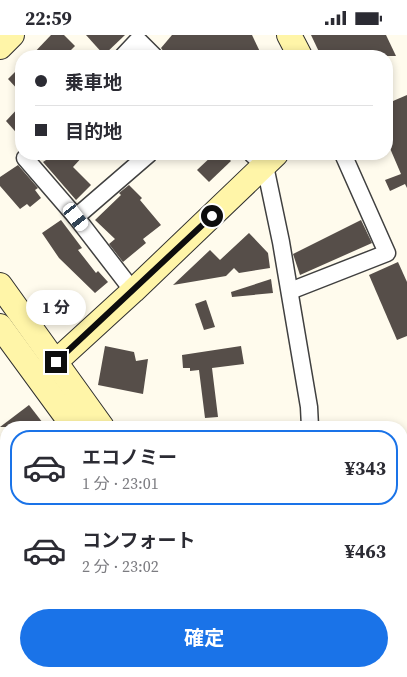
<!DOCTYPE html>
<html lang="ja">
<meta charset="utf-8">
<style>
body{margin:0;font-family:"Source Serif 4","Noto Sans JP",serif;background:#f7f7f7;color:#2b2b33;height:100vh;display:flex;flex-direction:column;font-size:19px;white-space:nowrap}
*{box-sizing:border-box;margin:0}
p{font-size:16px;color:#7c7c81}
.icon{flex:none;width:28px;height:28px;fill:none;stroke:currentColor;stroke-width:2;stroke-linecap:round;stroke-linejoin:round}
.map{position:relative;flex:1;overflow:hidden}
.side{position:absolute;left:0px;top:386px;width:408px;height:256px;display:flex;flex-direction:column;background:#fff;border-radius:20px 20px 0 0;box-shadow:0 2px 8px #0003}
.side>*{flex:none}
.banner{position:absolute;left:15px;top:15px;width:378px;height:110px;border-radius:20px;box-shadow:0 2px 8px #0003;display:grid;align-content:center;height:110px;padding:0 20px;background:#fff}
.end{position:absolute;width:22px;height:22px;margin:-11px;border:6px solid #0d0d0d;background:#fff;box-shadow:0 0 0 2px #fff}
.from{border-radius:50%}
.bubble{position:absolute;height:35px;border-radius:18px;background:#fff;box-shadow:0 2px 8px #0003;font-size:16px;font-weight:700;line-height:35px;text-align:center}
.car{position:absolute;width:15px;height:30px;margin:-15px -8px;border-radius:6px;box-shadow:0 0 4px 1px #0007;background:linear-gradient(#fff 24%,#345 0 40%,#fff 0 76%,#345 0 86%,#fff 0)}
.banner b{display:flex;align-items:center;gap:18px;height:48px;font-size:19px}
.banner b+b{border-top:1px solid #e1e1e2}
.banner i{width:12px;height:12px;background:#2b2b33}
ul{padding:9px 0 0;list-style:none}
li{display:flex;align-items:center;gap:15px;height:75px;margin:0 10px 8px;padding:0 10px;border:2px solid transparent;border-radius:20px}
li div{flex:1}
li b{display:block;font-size:19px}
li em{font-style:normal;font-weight:700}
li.on{border-color:#1a73e8}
li>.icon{width:45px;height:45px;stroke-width:1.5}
.button{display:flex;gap:10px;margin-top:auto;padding:10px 20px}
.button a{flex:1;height:58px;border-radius:30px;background:#1a73e8;color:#fff;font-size:20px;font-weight:700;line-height:58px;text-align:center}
.status{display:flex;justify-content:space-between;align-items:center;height:35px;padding:0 25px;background:#fff;direction:ltr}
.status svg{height:14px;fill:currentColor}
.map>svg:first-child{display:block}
.forest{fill:#b5dd94}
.building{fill:#564e49}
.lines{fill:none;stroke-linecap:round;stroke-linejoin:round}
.street-casing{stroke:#404040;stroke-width:19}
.secondary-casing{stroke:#2f2f2f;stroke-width:26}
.path{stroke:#2f2f2f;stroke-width:2.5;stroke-dasharray:5 2.5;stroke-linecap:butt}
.street{stroke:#fff;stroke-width:16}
.secondary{stroke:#fff5a8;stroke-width:24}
.route{stroke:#0d0d0d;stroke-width:6}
</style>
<div class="status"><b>22:59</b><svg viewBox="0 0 49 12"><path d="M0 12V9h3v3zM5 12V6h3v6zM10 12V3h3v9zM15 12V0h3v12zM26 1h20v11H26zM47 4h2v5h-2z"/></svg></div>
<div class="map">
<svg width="407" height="642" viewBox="0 0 407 642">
<rect width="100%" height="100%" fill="#fffbed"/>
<polygon class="forest" points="0,602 6,605 6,636 55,636 61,642 0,642"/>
<g class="building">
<polygon points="51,0 64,0 75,11 65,21 31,21"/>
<polygon points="86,0 125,0 104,20"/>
<polygon points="172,0 252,0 262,21 167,21 161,13"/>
<polygon points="311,0 386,0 396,21 321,21"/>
<polygon points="21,31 21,58 8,44"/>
<polygon points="407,60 407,153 405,149 390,156 385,145 401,139 386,104 386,69"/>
<polygon points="21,70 21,103 6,86"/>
<polygon points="41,119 85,119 73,132 91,150 76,165 43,127 46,125"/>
<polygon points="214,119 224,119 231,126 209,147 197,135"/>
<polygon points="18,130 38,153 35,155 41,163 30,172 27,169 20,174 0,151 0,142"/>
<polygon points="129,150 142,163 140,165 161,190 143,204 146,208 123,227 109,209 115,204 95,185 121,160 119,158"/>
<polygon points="61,185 82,213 78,215 96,238 98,236 108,247 95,258 59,223 42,198"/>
<polygon points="361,185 372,208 300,240 293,219"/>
<polygon points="249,198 268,218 270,233 239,238 234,233 226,241 173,250 210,215 220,225"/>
<polygon points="398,227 407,247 407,301 397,305 369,240"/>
<polygon points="271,244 273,258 232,262 231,257"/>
<polygon points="206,265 215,292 204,295 195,269"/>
<polygon points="105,311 134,317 136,326 148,324 143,359 98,350"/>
<polygon points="241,311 244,329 212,333 218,382 205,383 199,335 190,336 190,333 183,333 182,320"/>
<polygon points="29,370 46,392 0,392"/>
</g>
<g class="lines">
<defs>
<g id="street">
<polyline points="123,21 138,5 154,21"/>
<polyline points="29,119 25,123 76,182 133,256"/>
<polyline points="252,119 265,131 281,207 309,372 310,392"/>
<polyline points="76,182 149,119"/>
<polyline points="290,256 387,218 343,119"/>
<polyline points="345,636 349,642"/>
<polyline points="226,642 225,638 227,636"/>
</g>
<g id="secondary">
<polyline points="289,0 300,21"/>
<polyline points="0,12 12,0"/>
<polyline points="0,250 102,392"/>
<polyline points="0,291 74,392"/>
<polyline points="39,342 133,256 276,119"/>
<polyline points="252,636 256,642"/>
<polyline points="276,636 281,642"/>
</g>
</defs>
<use href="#street" class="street-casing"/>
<use href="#secondary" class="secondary-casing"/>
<g class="path">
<polyline points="119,389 160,392"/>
<polyline points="0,491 6,496"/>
<polyline points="0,594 6,597"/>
<polyline points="66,636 72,642"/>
<polyline points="170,636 177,642"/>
</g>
<use href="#street" class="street"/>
<use href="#secondary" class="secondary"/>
</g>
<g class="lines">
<polyline class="route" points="56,327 212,181"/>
</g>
</svg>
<i class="end from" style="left:212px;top:181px"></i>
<i class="end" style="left:56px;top:327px"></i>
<div class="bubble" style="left:26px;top:255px;width:60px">1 分</div>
<i class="car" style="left:76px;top:182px;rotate:142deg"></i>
<div class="banner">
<b><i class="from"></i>乗車地</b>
<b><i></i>目的地</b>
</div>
<section class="side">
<ul>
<li class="on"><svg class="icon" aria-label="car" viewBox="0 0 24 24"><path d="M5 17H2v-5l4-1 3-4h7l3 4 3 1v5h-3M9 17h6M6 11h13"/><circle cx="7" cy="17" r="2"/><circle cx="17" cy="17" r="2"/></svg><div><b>エコノミー</b><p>1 分 · 23:01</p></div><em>¥343</em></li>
<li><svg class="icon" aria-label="car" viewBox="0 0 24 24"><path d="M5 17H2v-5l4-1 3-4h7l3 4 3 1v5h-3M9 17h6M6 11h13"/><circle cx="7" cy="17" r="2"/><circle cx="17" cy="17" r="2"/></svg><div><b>コンフォート</b><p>2 分 · 23:02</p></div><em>¥463</em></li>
</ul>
<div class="button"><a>確定</a></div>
</section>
</div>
